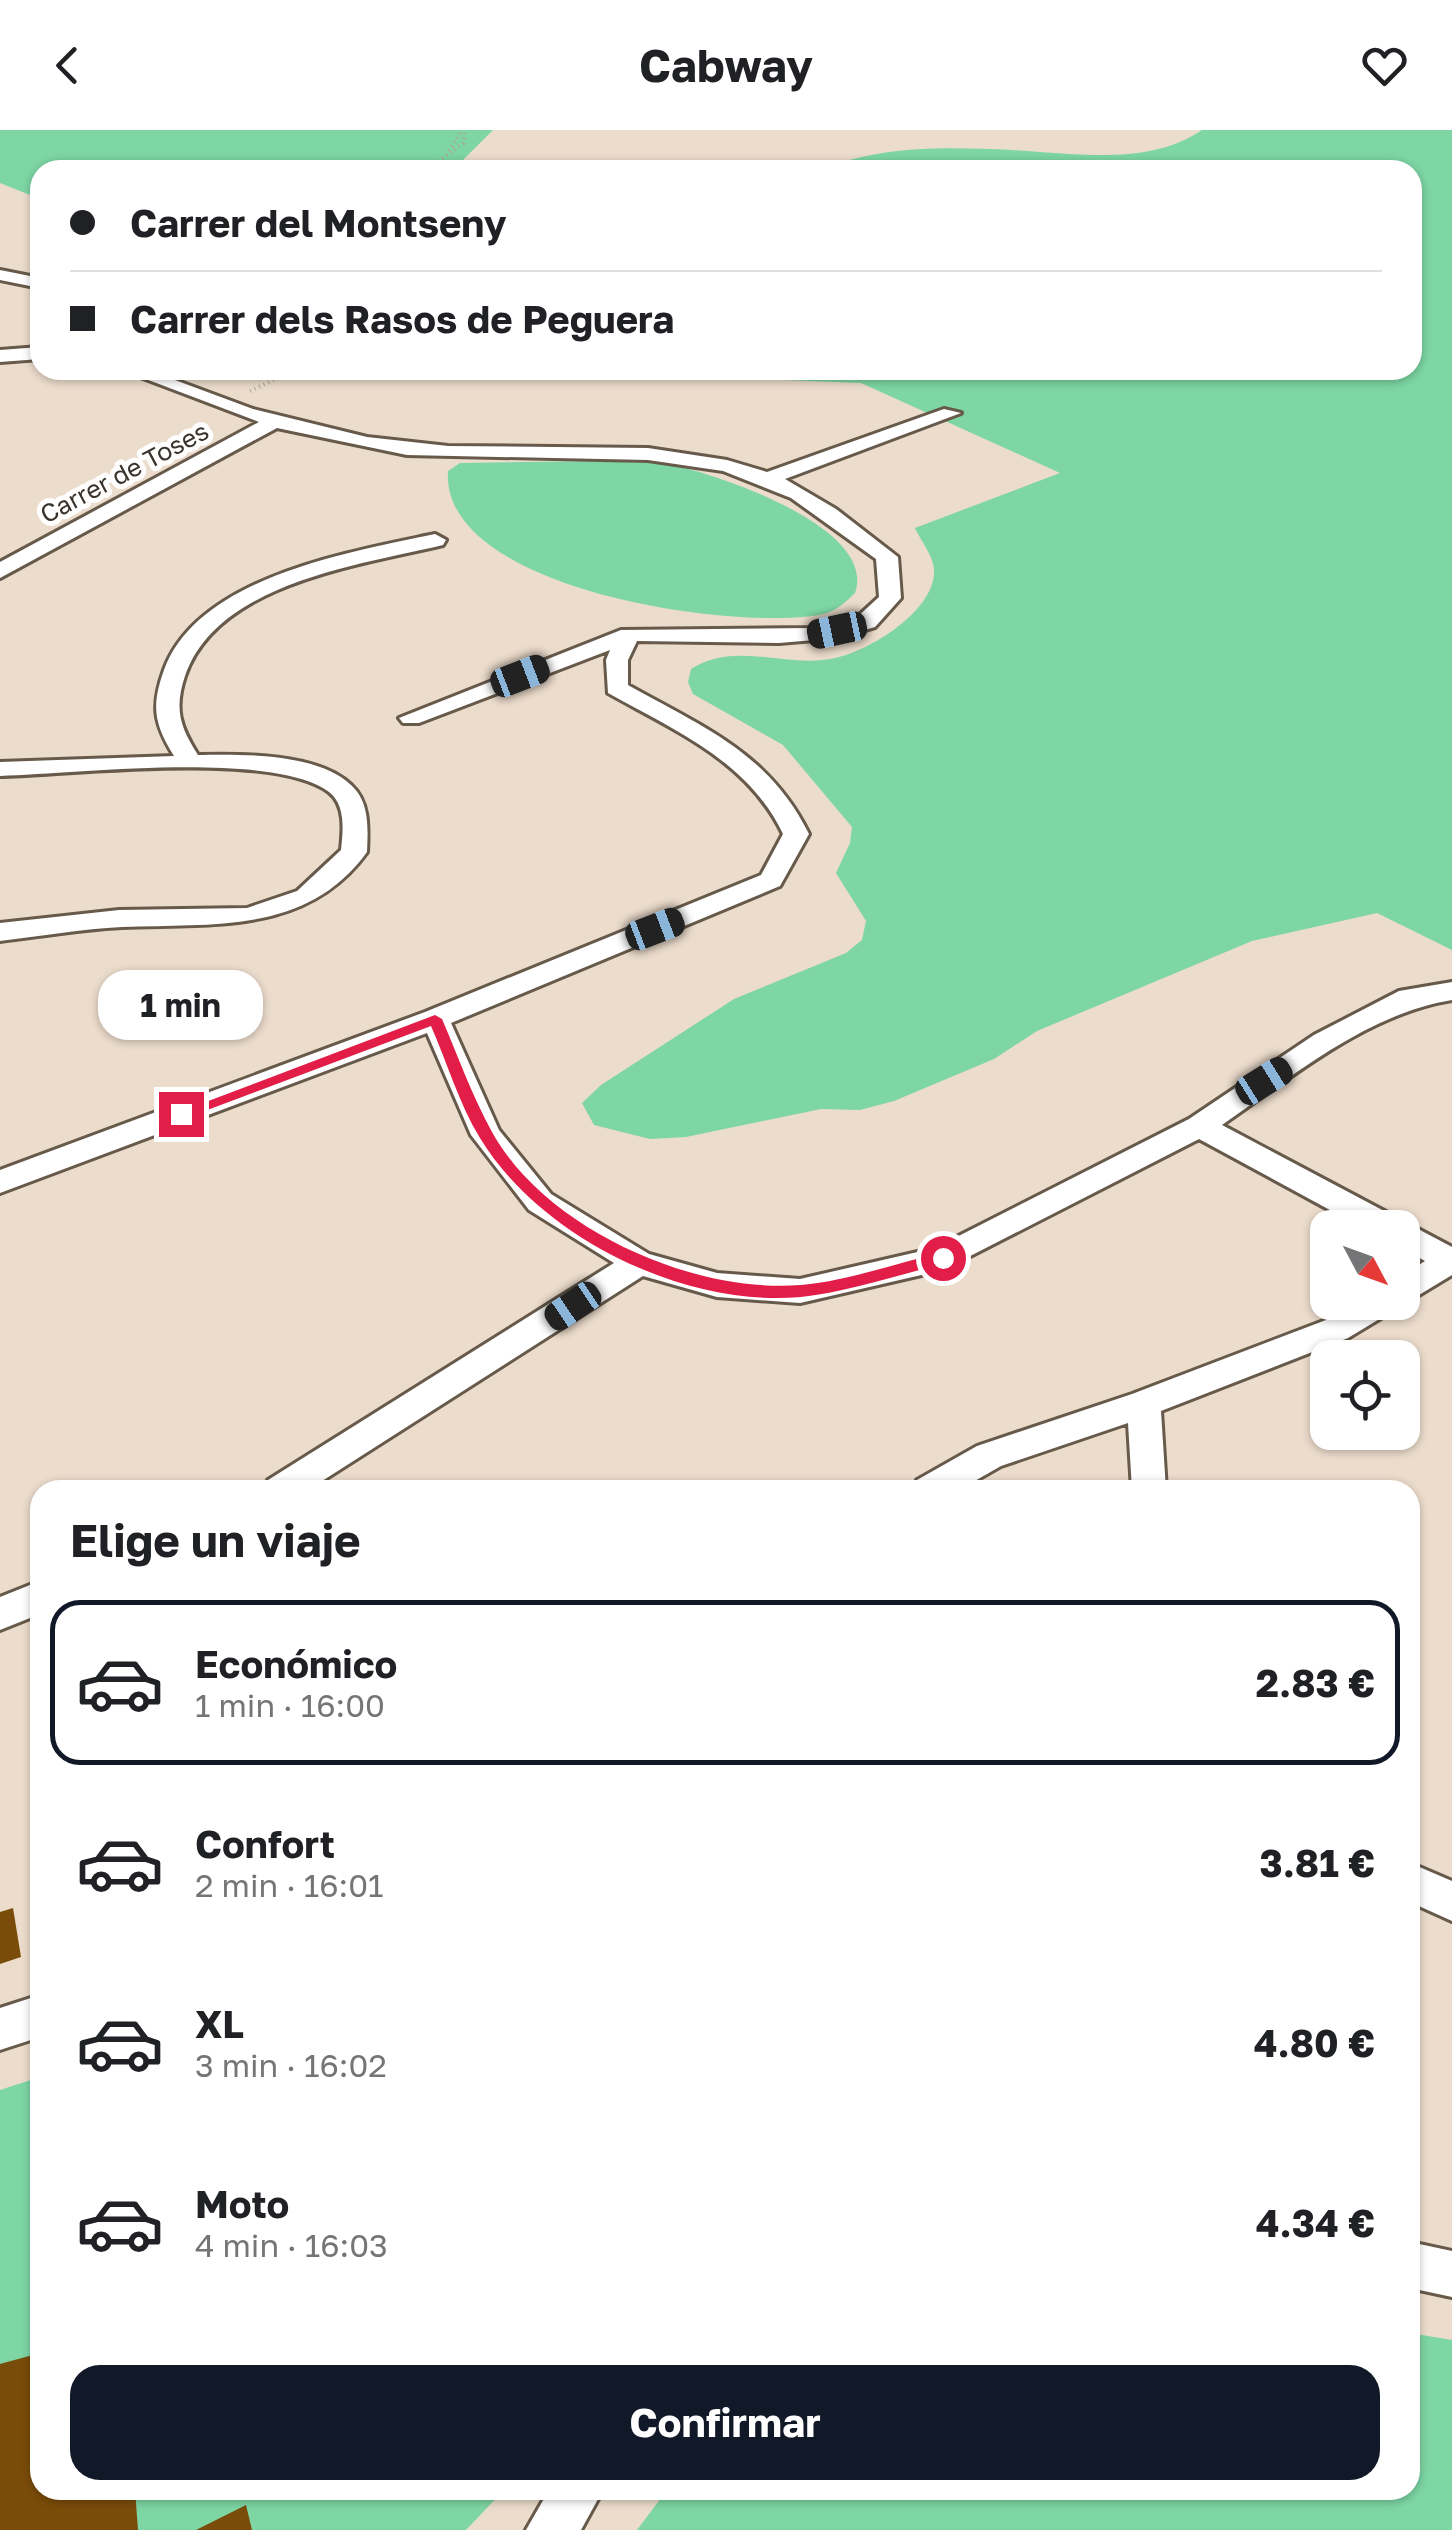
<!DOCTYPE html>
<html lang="es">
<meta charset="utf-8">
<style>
body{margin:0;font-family:"Golos Text",sans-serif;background:#f2f2f2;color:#202124;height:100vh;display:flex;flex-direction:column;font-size:38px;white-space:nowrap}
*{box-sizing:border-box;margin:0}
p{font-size:32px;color:#757577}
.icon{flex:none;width:55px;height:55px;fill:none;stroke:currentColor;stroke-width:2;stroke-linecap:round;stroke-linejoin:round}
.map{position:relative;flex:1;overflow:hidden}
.drawer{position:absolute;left:30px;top:1350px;width:1390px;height:1020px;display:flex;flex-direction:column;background:#fff;border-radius:30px;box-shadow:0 2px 8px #0004}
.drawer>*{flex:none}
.top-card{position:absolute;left:30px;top:30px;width:1392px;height:220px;border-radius:30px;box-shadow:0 2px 8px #0004;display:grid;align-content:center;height:220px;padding:0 40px;background:#fff}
.needle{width:65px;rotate:131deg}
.tools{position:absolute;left:1310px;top:1080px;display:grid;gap:20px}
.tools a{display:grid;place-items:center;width:110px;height:110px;border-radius:20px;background:#fff;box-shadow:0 2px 8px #0004;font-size:50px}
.end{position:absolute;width:45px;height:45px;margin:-22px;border:12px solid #e11d48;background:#fff;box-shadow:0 0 0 5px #fff}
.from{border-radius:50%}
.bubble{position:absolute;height:70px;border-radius:30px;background:#fff;box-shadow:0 2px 8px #0004;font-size:32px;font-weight:700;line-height:70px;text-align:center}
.car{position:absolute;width:30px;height:60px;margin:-30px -15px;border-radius:12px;box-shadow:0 0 8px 2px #0007;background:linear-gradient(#222 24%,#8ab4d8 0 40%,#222 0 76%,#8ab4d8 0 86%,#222 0)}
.top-card b{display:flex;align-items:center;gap:35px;height:95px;font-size:38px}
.top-card b+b{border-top:2px solid #e0e0e0}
.top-card i{width:25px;height:25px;background:#202124}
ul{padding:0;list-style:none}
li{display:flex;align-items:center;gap:30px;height:165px;margin:0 20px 15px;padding:0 20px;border:5px solid transparent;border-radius:30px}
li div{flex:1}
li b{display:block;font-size:38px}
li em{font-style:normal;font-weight:700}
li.current{border-color:#111827}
li>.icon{width:90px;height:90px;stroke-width:1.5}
h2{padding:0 40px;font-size:45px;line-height:120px}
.action{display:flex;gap:20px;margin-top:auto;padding:20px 40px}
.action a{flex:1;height:115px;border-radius:30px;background:#111827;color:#fff;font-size:40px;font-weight:700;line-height:115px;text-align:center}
header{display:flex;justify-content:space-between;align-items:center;height:130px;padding:0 40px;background:#fff;font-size:45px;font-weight:700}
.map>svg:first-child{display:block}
.green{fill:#7dd6a4}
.building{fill:#7a4c0a}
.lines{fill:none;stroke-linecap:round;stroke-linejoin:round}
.minor-casing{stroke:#675a4b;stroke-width:6}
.path{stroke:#b0a497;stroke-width:4;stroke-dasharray:1 4;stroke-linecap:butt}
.minor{fill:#fff;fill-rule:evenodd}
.route{fill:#e11d48}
.labels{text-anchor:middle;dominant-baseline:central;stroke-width:10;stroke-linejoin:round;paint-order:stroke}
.far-street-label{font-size:25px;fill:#39332d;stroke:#fff}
</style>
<header><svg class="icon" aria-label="back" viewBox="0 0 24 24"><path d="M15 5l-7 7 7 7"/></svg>Cabway<svg class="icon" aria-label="heart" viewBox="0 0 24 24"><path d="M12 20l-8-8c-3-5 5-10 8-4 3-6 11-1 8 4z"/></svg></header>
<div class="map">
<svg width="1452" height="2400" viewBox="0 0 1452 2400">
<rect width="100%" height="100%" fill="#ecdccc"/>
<g class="green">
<polygon points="0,0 493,0 453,40 40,40 40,69 0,53"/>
<path d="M1202,0H1452V820L1377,783L1252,811L1037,901L994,929L894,971L860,980L821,979L686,1007L650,1009L594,995L582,973L601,955L734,869L846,823L862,810L866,791L836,743L850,713L852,697L783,615L693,564L688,552L691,539C737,510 785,539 835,528C870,521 936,480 934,440C934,427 921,411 915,398L1060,343L861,253L524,240H1412V40H820C881,15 947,17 1012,20C1073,23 1148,37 1202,0Z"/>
<path d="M600,331C628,333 658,331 685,338C731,350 877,400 855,463C846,472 836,481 824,484C740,502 440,461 448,341L460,333Z"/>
<polygon points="40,1947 40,2360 504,2360 466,2400 0,2400 0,1960"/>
<polygon points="1410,2203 1452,2210 1452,2400 637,2400 667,2360 1410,2360"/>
</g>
<g class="building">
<polygon points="13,1778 21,1827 0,1834 0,1782"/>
<polygon points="40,2223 40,2360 135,2360 138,2400 0,2400 0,2234"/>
<polygon points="246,2375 252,2400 196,2400"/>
</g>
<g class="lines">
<defs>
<g id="minor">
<polygon points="0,140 40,148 40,158 0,150"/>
<polygon points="40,217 40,229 0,232 0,220"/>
<path d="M122,240H148L253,279L367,307L448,316L648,318L727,330L767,342L944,279L961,283L785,349L836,379L898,427L901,468L875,497L838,508L779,513L637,511L628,530V555C703,597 769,623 809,704L780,756L451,893L499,1000L551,1064L649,1124L717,1143L800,1149L935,1118L1189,989L1314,905L1399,861L1452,852V870C1366,884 1292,947 1222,995L1452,1117V1145L1348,1208L1161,1281L1166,1360H1132L1128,1293L1001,1336L959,1360H912L917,1350L977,1316L1132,1264L1326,1190L1357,1172H1402V1146L1425,1131L1402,1118V1098H1363L1199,1009L943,1140L800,1173L717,1167L643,1146L308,1360H263L268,1350L614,1133L529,1080L471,1005L427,903L0,1063V1040L425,882L761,745L783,704C748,631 676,601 608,563L606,530L610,520L419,593H403L399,588L621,500L810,498L855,489L879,467L876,429L791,368L723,341L648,330L407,325L277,298L0,448V432L259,292Z"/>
<path d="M435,404L446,410L443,415C359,435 217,453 185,546C174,579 180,597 198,625C241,624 318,623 351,655C370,672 368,699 367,722C307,805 213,793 122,797C82,799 41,806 0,811V793L119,780L247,778L297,761L341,720C343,701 346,675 329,662C272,620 75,644 0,646V632L174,626C154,594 151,576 164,540C198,447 350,422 435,404Z"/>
<polygon points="40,1451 40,1484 0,1500 0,1467"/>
<polygon points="1410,1733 1452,1751 1452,1791 1410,1772"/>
<polygon points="40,1865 40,1907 0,1920 0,1878"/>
<polygon points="1410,2112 1452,2121 1452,2167 1410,2158"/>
<polygon points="549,2360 603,2360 581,2400 526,2400"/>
</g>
</defs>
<use href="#minor" class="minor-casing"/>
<g class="path">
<polyline points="449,21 462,0"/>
<polyline points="426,40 463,13 465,0"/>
<polyline points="250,261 296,240"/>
</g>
<use href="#minor" class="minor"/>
</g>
<path class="route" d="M435,885L442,889C458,926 472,966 492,1002C545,1098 692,1164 801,1155C847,1151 897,1133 943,1122L951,1128L943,1134C897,1145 848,1162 801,1167C685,1178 540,1107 480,1008C459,974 447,932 431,896L186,988L174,984Z"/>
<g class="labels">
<g class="far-street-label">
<text transform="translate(124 342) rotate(-28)">Carrer de Toses</text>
</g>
</g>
</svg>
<div class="tools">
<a><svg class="needle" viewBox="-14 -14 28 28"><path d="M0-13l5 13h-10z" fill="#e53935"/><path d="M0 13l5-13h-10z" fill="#757577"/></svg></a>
<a><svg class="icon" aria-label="locate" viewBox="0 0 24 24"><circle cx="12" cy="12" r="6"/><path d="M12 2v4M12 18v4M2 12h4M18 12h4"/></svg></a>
</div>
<i class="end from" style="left:943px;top:1128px"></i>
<i class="end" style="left:181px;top:984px"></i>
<div class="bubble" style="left:98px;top:840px;width:165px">1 min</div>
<i class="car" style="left:837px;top:500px;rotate:258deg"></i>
<i class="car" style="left:520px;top:546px;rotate:69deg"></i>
<i class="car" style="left:655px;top:799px;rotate:69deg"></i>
<i class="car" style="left:1264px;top:951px;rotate:58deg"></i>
<i class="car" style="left:573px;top:1176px;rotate:236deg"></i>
<div class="top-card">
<b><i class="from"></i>Carrer del Montseny</b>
<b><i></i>Carrer dels Rasos de Peguera</b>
</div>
<section class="drawer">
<h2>Elige un viaje</h2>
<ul>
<li class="current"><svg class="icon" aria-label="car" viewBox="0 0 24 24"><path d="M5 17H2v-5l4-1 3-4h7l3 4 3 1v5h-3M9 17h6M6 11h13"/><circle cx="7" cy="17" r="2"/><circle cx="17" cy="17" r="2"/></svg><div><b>Económico</b><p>1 min · 16:00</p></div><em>2.83 €</em></li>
<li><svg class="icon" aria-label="car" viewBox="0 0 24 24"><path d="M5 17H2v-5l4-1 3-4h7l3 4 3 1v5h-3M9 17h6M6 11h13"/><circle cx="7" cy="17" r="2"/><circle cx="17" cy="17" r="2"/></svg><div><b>Confort</b><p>2 min · 16:01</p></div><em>3.81 €</em></li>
<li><svg class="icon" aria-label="car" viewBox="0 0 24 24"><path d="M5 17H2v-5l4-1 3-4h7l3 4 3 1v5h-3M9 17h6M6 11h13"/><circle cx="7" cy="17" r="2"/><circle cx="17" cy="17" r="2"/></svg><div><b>XL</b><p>3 min · 16:02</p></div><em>4.80 €</em></li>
<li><svg class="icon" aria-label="car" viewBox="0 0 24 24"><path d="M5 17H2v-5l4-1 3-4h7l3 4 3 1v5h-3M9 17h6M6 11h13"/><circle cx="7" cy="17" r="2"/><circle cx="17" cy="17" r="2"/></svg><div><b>Moto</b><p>4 min · 16:03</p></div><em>4.34 €</em></li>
</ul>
<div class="action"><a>Confirmar</a></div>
</section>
</div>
